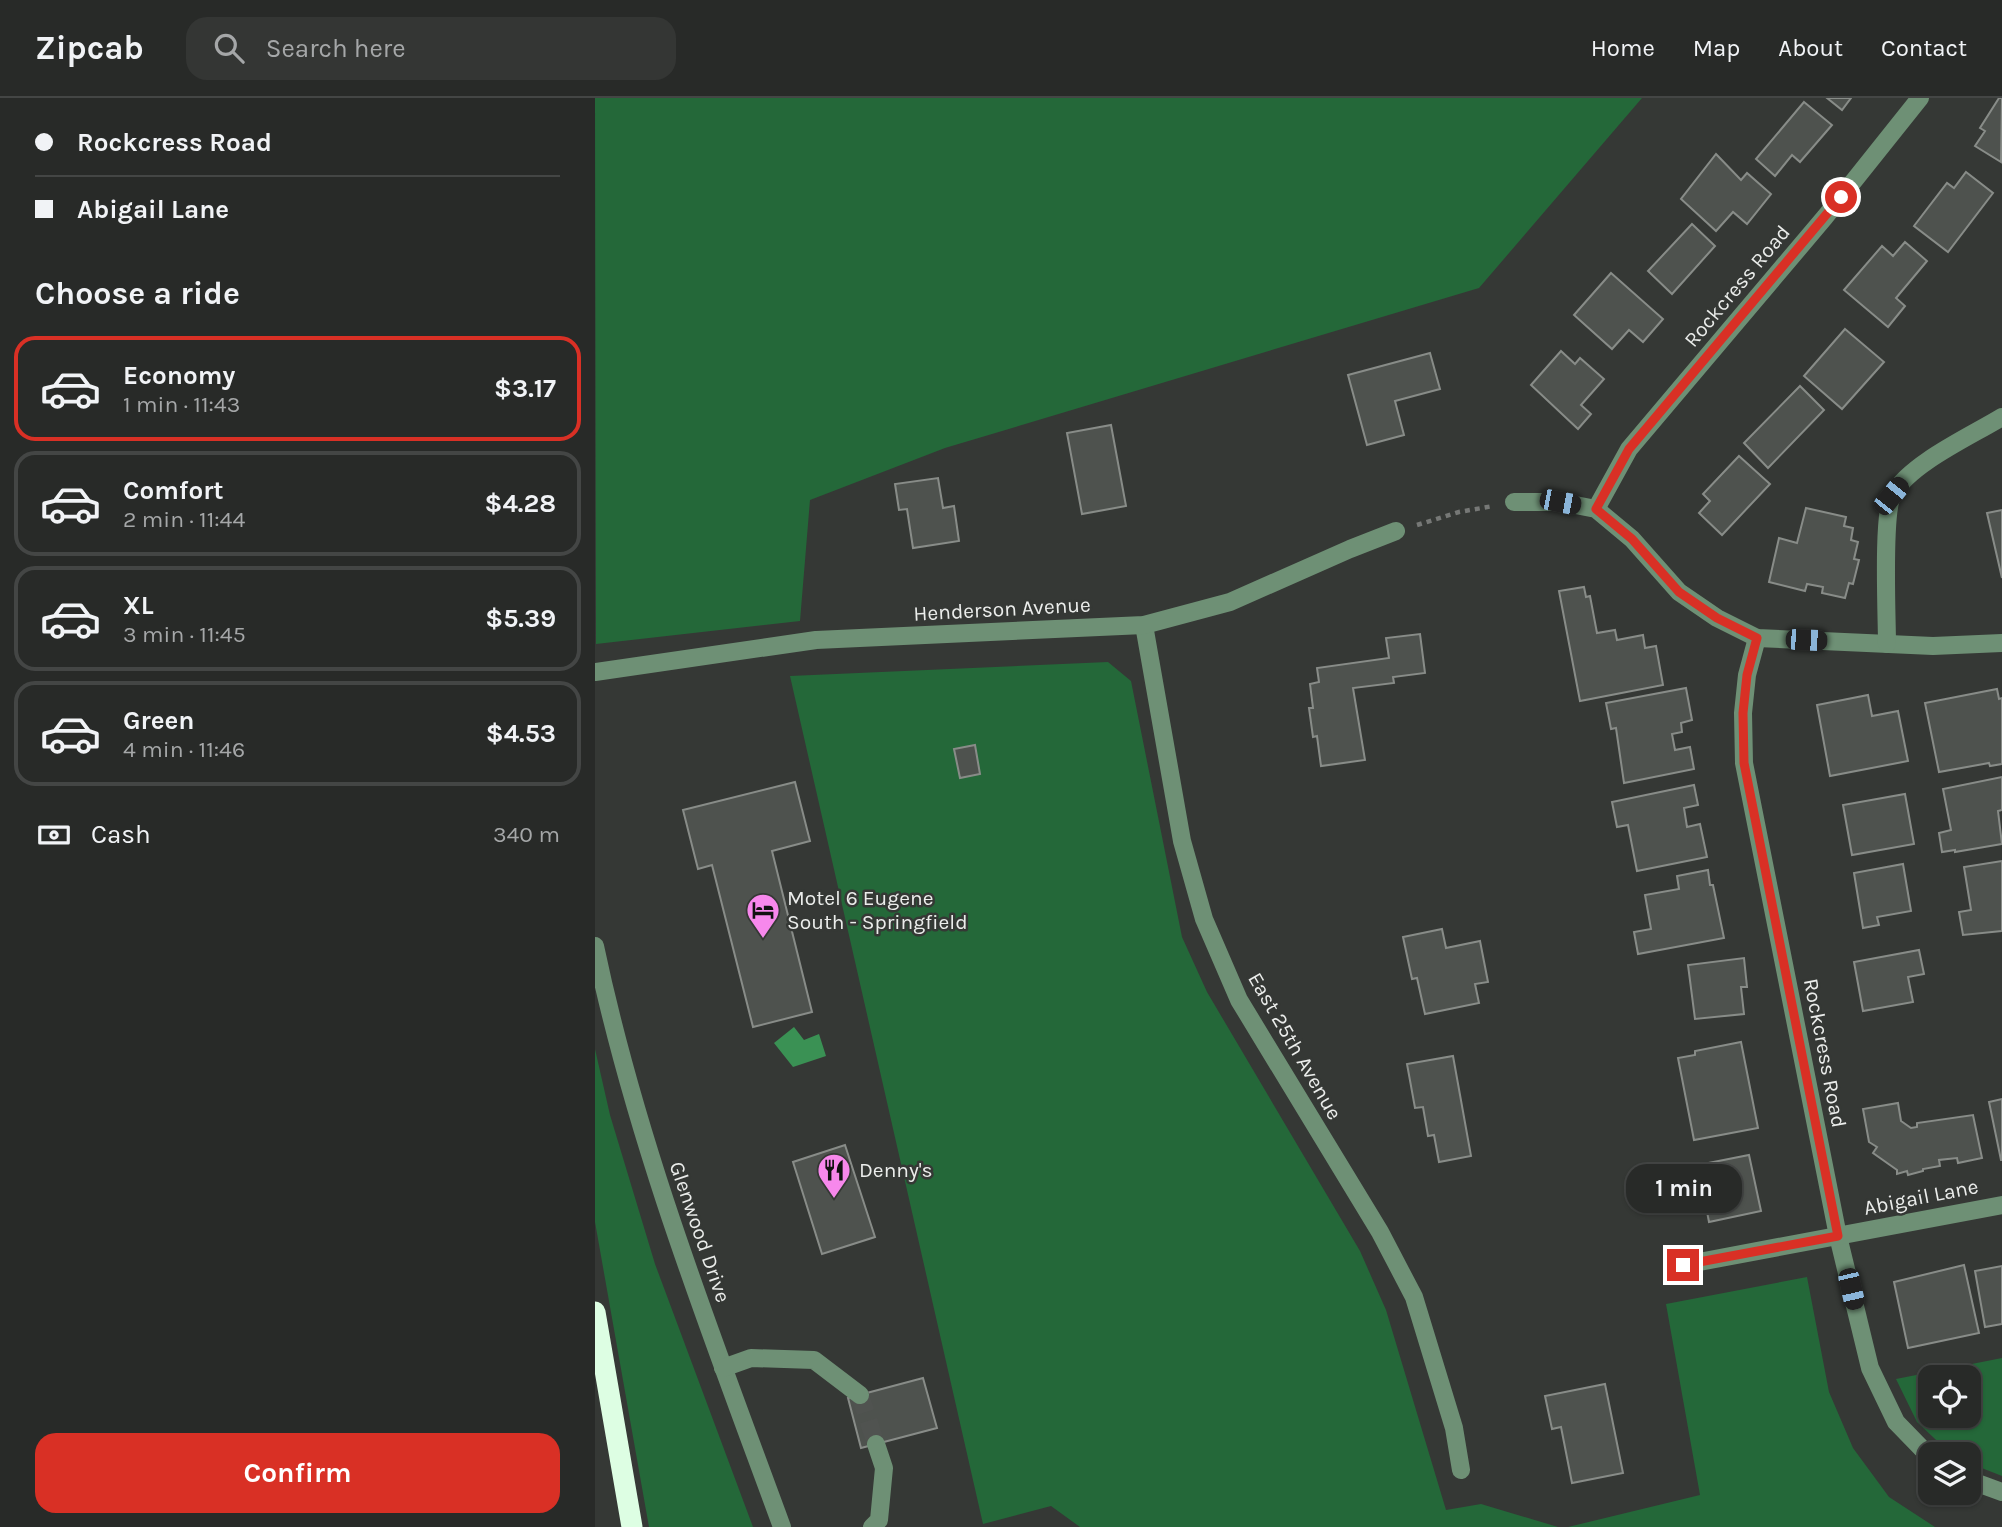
<!DOCTYPE html>
<meta charset="utf-8">
<style>
body{margin:0;font-family:Karla,sans-serif;background:#343634;color:#f1f3f6;height:100vh;display:flex;flex-direction:column;font-size:26px;white-space:nowrap}
*{box-sizing:border-box;margin:0}
p{font-size:23px;color:#a5a7a8}
.icon{flex:none;width:38px;height:38px;fill:none;stroke:currentColor;stroke-width:2;stroke-linecap:round;stroke-linejoin:round}
.map{position:relative;flex:1;overflow:hidden}
.drawer{display:flex;flex-direction:column;background:#282a28;width:595px}
.drawer>*{flex:none}
.hud{display:grid;align-content:center;height:154px;padding:0 35px;background:#282a28}
.tools{position:absolute;left:1323px;top:1267px;display:grid;gap:14px}
.tools a{display:grid;place-items:center;width:63px;height:63px;border-radius:14px;background:#282a28;box-shadow:0 2px 5px #0004,0 0 0 2px #444645;font-size:35px}
.end{position:absolute;width:32px;height:32px;margin:-16px;border:9px solid #d93025;background:#fff;box-shadow:0 0 0 4px #fff}
.from{border-radius:50%}
.bubble{position:absolute;height:49px;border-radius:21px;background:#282a28;box-shadow:0 2px 5px #0004,0 0 0 2px #444645;font-size:23px;font-weight:700;line-height:49px;text-align:center}
.car{position:absolute;width:21px;height:42px;margin:-21px -10px;border-radius:9px;box-shadow:0 0 5px 2px #0007;background:linear-gradient(#222 24%,#8ab4d8 0 40%,#222 0 76%,#8ab4d8 0 86%,#222 0)}
.hud b{display:flex;align-items:center;gap:24px;height:66px;font-size:26px}
.hud b+b{border-top:2px solid #444645}
.hud i{width:18px;height:18px;background:#f1f3f6}
ul{padding:0;list-style:none}
li{display:flex;align-items:center;gap:21px;height:105px;margin:0 14px 10px;padding:0 21px;border:4px solid #444645;border-radius:21px}
li div{flex:1}
li b{display:block;font-size:26px}
li em{font-style:normal;font-weight:700}
li.selected{border-color:#d93025}
li>.icon{width:63px;height:63px;stroke-width:1.5}
h2{padding:0 35px;font-size:32px;line-height:84px}
.pay{display:flex;align-items:center;gap:18px;height:77px;padding:0 35px;font-size:26px}
.pay p{margin-inline-start:auto}
.cta{display:flex;gap:14px;margin-top:auto;padding:14px 35px}
.cta a{flex:1;height:80px;border-radius:21px;background:#d93025;color:#fff;font-size:28px;font-weight:700;line-height:80px;text-align:center}
header{display:flex;align-items:center;gap:42px;box-sizing:border-box;height:98px;padding:0 35px;background:#282a28;border-bottom:2px solid #444645}
header strong{font-size:33px}
nav{display:flex;gap:38px;margin-inline-start:auto;font-size:24px}
.search{width:490px;height:63px;background:#343634;display:flex;align-items:center;gap:18px;box-sizing:border-box;padding:0 24px;border-radius:21px;color:#a5a7a8;font-size:26px}
main{display:flex;flex:1;min-height:0}
.map>svg:first-child{display:block}
.green{fill:#246839;fill-rule:evenodd}
.water{fill:#3a9154}
.building{fill:#4e524e;stroke:#888c88;stroke-width:2}
.lines{fill:none;stroke-linecap:round;stroke-linejoin:round}
.minor-tunnel{stroke:#505350;stroke-width:18;stroke-dasharray:18 9;stroke-linecap:butt}
.path{stroke:#767876;stroke-width:4.5;stroke-dasharray:5 5;stroke-linecap:butt}
.minor{stroke:#6e9075;stroke-width:18}
.highway{stroke:#ddfee3;stroke-width:21}
.route{stroke:#d93025;stroke-width:9}
.labels{text-anchor:middle;dominant-baseline:central;stroke-width:5;stroke-linejoin:round;paint-order:stroke}
.street-label{font-size:21px;fill:#ebedeb;stroke:#353835}
.poi-label{font-size:21px;fill:#ebedeb;stroke:#353835;text-anchor:start}
</style>
<header>
<strong>Zipcab</strong>
<div class="search"><svg class="icon" aria-label="search" viewBox="0 0 24 24"><circle cx="10" cy="10" r="6"/><path d="M15 15l6 6"/></svg>Search here</div>
<nav><a>Home</a><a>Map</a><a>About</a><a>Contact</a></nav>
</header>
<main>
<section class="drawer">
<div class="hud">
<b><i class="from"></i>Rockcress Road</b>
<b><i></i>Abigail Lane</b>
</div>
<h2>Choose a ride</h2>
<ul>
<li class="selected"><svg class="icon" aria-label="car" viewBox="0 0 24 24"><path d="M5 17H2v-5l4-1 3-4h7l3 4 3 1v5h-3M9 17h6M6 11h13"/><circle cx="7" cy="17" r="2"/><circle cx="17" cy="17" r="2"/></svg><div><b>Economy</b><p>1 min · 11:43</p></div><em>$3.17</em></li>
<li><svg class="icon" aria-label="car" viewBox="0 0 24 24"><path d="M5 17H2v-5l4-1 3-4h7l3 4 3 1v5h-3M9 17h6M6 11h13"/><circle cx="7" cy="17" r="2"/><circle cx="17" cy="17" r="2"/></svg><div><b>Comfort</b><p>2 min · 11:44</p></div><em>$4.28</em></li>
<li><svg class="icon" aria-label="car" viewBox="0 0 24 24"><path d="M5 17H2v-5l4-1 3-4h7l3 4 3 1v5h-3M9 17h6M6 11h13"/><circle cx="7" cy="17" r="2"/><circle cx="17" cy="17" r="2"/></svg><div><b>XL</b><p>3 min · 11:45</p></div><em>$5.39</em></li>
<li><svg class="icon" aria-label="car" viewBox="0 0 24 24"><path d="M5 17H2v-5l4-1 3-4h7l3 4 3 1v5h-3M9 17h6M6 11h13"/><circle cx="7" cy="17" r="2"/><circle cx="17" cy="17" r="2"/></svg><div><b>Green</b><p>4 min · 11:46</p></div><em>$4.53</em></li>
</ul>
<div class="pay"><svg class="icon" aria-label="cash" viewBox="0 0 24 24"><path d="M3 7h18v10H3z"/><circle cx="12" cy="12" r="2"/></svg>Cash<p>340 m</p></div>
<div class="cta"><a>Confirm</a></div>
</section>
<div class="map">
<svg width="1407" height="1429" viewBox="0 0 1407 1429">
<rect width="100%" height="100%" fill="#353835"/>
<g class="green">
<polygon points="0,0 1047,0 884,190 350,350 215,402 205,523 1,546"/>
<polygon points="513,564 536,583 587,839 612,894 765,1153 791,1212 851,1412 886,1406 963,1429 485,1429 456,1408 388,1426 195,578"/>
<polygon points="0,951 15,1017 60,1166 158,1429 54,1429 0,1124"/>
<polygon points="1212,1179 1234,1294 1258,1350 1294,1399 1340,1429 973,1429 1105,1397 1071,1206"/>
<path d="M1407,1260V1378L1374,1365V1356H1356L1322,1324L1301,1281ZM1335,1279H1374V1318H1335Z"/>
</g>
<polygon class="water" points="199,929 209,942 224,936 231,958 198,969 179,945"/>
<g class="building">
<polygon points="1232,0 1256,0 1247,12"/>
<polygon points="1404,0 1407,0 1406,64 1380,48 1390,33 1385,30"/>
<polygon points="1209,4 1237,27 1205,64 1197,57 1180,78 1161,61"/>
<polygon points="1121,56 1146,82 1152,75 1176,96 1152,126 1138,114 1121,133 1086,101"/>
<polygon points="1371,74 1398,95 1353,154 1319,128 1352,85 1359,90"/>
<polygon points="1097,126 1120,148 1077,196 1053,173"/>
<polygon points="1310,144 1332,163 1301,200 1310,208 1293,229 1249,192 1287,148 1298,158"/>
<polygon points="1016,175 1068,221 1048,244 1034,232 1017,251 979,217"/>
<polygon points="1250,231 1289,264 1247,311 1209,278"/>
<polygon points="966,253 980,266 985,260 1009,281 986,307 996,316 983,331 936,287"/>
<polygon points="835,255 845,291 800,303 809,337 772,347 753,277"/>
<polygon points="1205,288 1229,312 1173,370 1149,345"/>
<polygon points="516,327 531,408 487,416 472,335"/>
<polygon points="1144,358 1175,386 1127,437 1104,415 1115,403 1108,396"/>
<polygon points="343,380 348,410 359,408 364,443 318,450 312,411 304,412 300,386"/>
<polygon points="1211,410 1251,419 1249,428 1258,430 1256,442 1263,444 1259,461 1264,462 1258,486 1254,485 1250,500 1227,495 1228,489 1212,486 1210,493 1174,484 1184,440 1202,445"/>
<polygon points="1407,412 1407,480 1392,415"/>
<polygon points="989,489 991,499 995,498 1002,535 1020,532 1022,542 1048,537 1050,550 1061,548 1068,587 985,603 964,493"/>
<polygon points="825,536 830,575 798,579 799,585 758,590 770,662 726,668 722,638 718,639 714,610 718,610 715,586 724,584 722,570 794,560 791,540"/>
<polygon points="1091,590 1097,622 1086,625 1087,634 1077,636 1080,652 1095,649 1099,671 1029,685 1021,630 1016,631 1011,605"/>
<polygon points="1402,591 1404,601 1407,600 1407,666 1395,668 1394,665 1344,674 1330,605"/>
<polygon points="1273,597 1277,618 1303,613 1313,663 1235,678 1222,607"/>
<polygon points="380,647 385,676 365,680 359,651"/>
<polygon points="1407,679 1407,712 1403,713 1407,746 1360,754 1360,752 1347,754 1344,735 1356,732 1348,691"/>
<polygon points="200,684 215,743 177,753 217,914 158,929 117,767 103,771 88,712"/>
<polygon points="1099,687 1103,707 1089,710 1092,729 1105,726 1112,759 1042,773 1033,727 1022,729 1017,704"/>
<polygon points="1310,696 1319,746 1257,757 1248,707"/>
<polygon points="1407,763 1407,833 1368,837 1364,814 1376,812 1369,769"/>
<polygon points="1308,766 1316,813 1282,819 1284,827 1268,830 1259,775"/>
<polygon points="1113,772 1115,787 1118,787 1129,840 1043,856 1039,834 1056,831 1050,797 1084,791 1082,778"/>
<polygon points="847,831 851,850 885,843 893,884 880,886 884,905 830,916 822,880 817,881 808,839"/>
<polygon points="1324,852 1329,876 1313,879 1318,904 1268,913 1259,864"/>
<polygon points="1149,860 1152,889 1146,889 1149,916 1100,921 1093,867"/>
<polygon points="1146,944 1163,1030 1099,1042 1083,960 1100,957 1100,953"/>
<polygon points="858,958 876,1058 844,1064 839,1037 833,1038 828,1009 820,1010 812,966"/>
<polygon points="1407,1001 1407,1062 1406,1062 1394,1004"/>
<polygon points="1303,1005 1306,1023 1316,1030 1322,1029 1322,1025 1378,1017 1387,1060 1363,1065 1362,1060 1344,1062 1345,1068 1328,1071 1328,1073 1313,1077 1312,1073 1302,1076 1302,1072 1278,1055 1282,1049 1274,1044 1268,1011"/>
<polygon points="250,1047 280,1139 227,1156 198,1064"/>
<polygon points="1154,1057 1166,1113 1114,1124 1103,1067"/>
<polygon points="1369,1167 1384,1235 1313,1250 1299,1184"/>
<polygon points="1407,1168 1407,1226 1390,1229 1380,1173"/>
<polygon points="328,1280 342,1330 266,1350 253,1300"/>
<polygon points="1010,1286 1028,1375 977,1385 966,1329 957,1331 950,1298"/>
</g>
<g class="lines">
<polyline class="minor-tunnel" points="265,1297 281,1346"/>
<polyline class="path" points="822,427 864,414 898,408"/>
<g class="minor">
<polyline points="919,404 965,404 1001,411 1037,441 1084,494 1122,520 1162,540 1338,548 1407,545"/>
<polyline points="1001,411 1034,351 1230,119 1325,0"/>
<polyline points="549,527 587,743 609,821 644,902 785,1134 819,1199 859,1330 866,1372"/>
<polyline points="1162,540 1152,577 1148,615 1149,665 1243,1138 1275,1270 1301,1324 1335,1359"/>
<path d="M1292,546C1292,519 1287,414 1298,396C1316,365 1376,338 1407,319"/>
<polyline points="0,574 221,542 549,527 635,504 755,451 801,433"/>
<path d="M0,848C42,1048 117,1238 187,1429"/>
<polyline points="1088,1167 1407,1107"/>
<polyline points="128,1270 156,1260 219,1262 265,1297"/>
<polyline points="1374,1382 1407,1394"/>
<polyline points="277,1429 284,1422 289,1370 281,1346"/>
</g>
<polyline class="highway" points="0,1214 37,1429"/>
</g>
<g class="lines">
<polyline class="route" points="1088,1167 1243,1138 1149,665 1148,615 1152,577 1162,540 1122,520 1084,494 1037,441 1001,411 1034,351 1246,99"/>
</g>
<defs>
<symbol id="hotel-pin" viewBox="-11 -11 22 30"><path d="M0 17L-7.5 6A9.5 9.5 0 1 1 7.5 6Z" fill="#f788ec" stroke="#353835"/><path d="M-6-4.5h1.5V1H6V5H4.5V3h-9V5H-6ZM-4 0a1.8 1.8 0 1 1 3.6 0ZM.5 0V-2.5h3Q6-2.5 6 0Z" fill="#111"/></symbol>
<symbol id="restaurant-pin" viewBox="-11 -11 22 30"><path d="M0 17L-7.5 6A9.5 9.5 0 1 1 7.5 6Z" fill="#f788ec" stroke="#353835"/><path d="M-5-6h1v4h1v-4h1v4h1v-4h1v5L-1.5 .5V6h-2V.5L-5-1ZM5-6V6H3V1.5H1.5Q1.5-4 5-6Z" fill="#111"/></symbol>
</defs>
<g fill-rule="evenodd">
<use href="#hotel-pin" x="149" y="793" width="38" height="52"/>
<use href="#restaurant-pin" x="220" y="1053" width="38" height="52"/>
</g>
<g class="labels">
<g class="street-label">
<text transform="translate(1142 188) rotate(-50)">Rockcress Road</text>
<text transform="translate(407 511) rotate(-3)">Henderson Avenue</text>
<text transform="translate(700 948) rotate(60)">East 25th Avenue</text>
<text transform="translate(1230 955) rotate(79)">Rockcress Road</text>
<text transform="translate(1326 1099) rotate(-11)">Abigail Lane</text>
<text transform="translate(105 1134) rotate(71)">Glenwood Drive</text>
</g>
<g class="poi-label">
<text x="192" y="800">Motel 6 Eugene<tspan x="192" dy="24">South - Springfield</tspan></text>
<text x="264" y="1072">Denny's</text>
</g>
</g>
</svg>
<div class="tools">
<a><svg class="icon" aria-label="locate" viewBox="0 0 24 24"><circle cx="12" cy="12" r="6"/><path d="M12 2v4M12 18v4M2 12h4M18 12h4"/></svg></a>
<a><svg class="icon" aria-label="layers" viewBox="0 0 24 24"><path d="M12 4l9 5-9 5-9-5zM3 14l9 5 9-5"/></svg></a>
</div>
<i class="end from" style="left:1246px;top:99px"></i>
<i class="end" style="left:1088px;top:1167px"></i>
<div class="bubble" style="left:1031px;top:1066px;width:116px">1 min</div>
<i class="car" style="left:1296px;top:398px;rotate:39deg"></i>
<i class="car" style="left:965px;top:404px;rotate:101deg"></i>
<i class="car" style="left:1211px;top:542px;rotate:92deg"></i>
<i class="car" style="left:1256px;top:1191px;rotate:167deg"></i>
</div>
</main>
